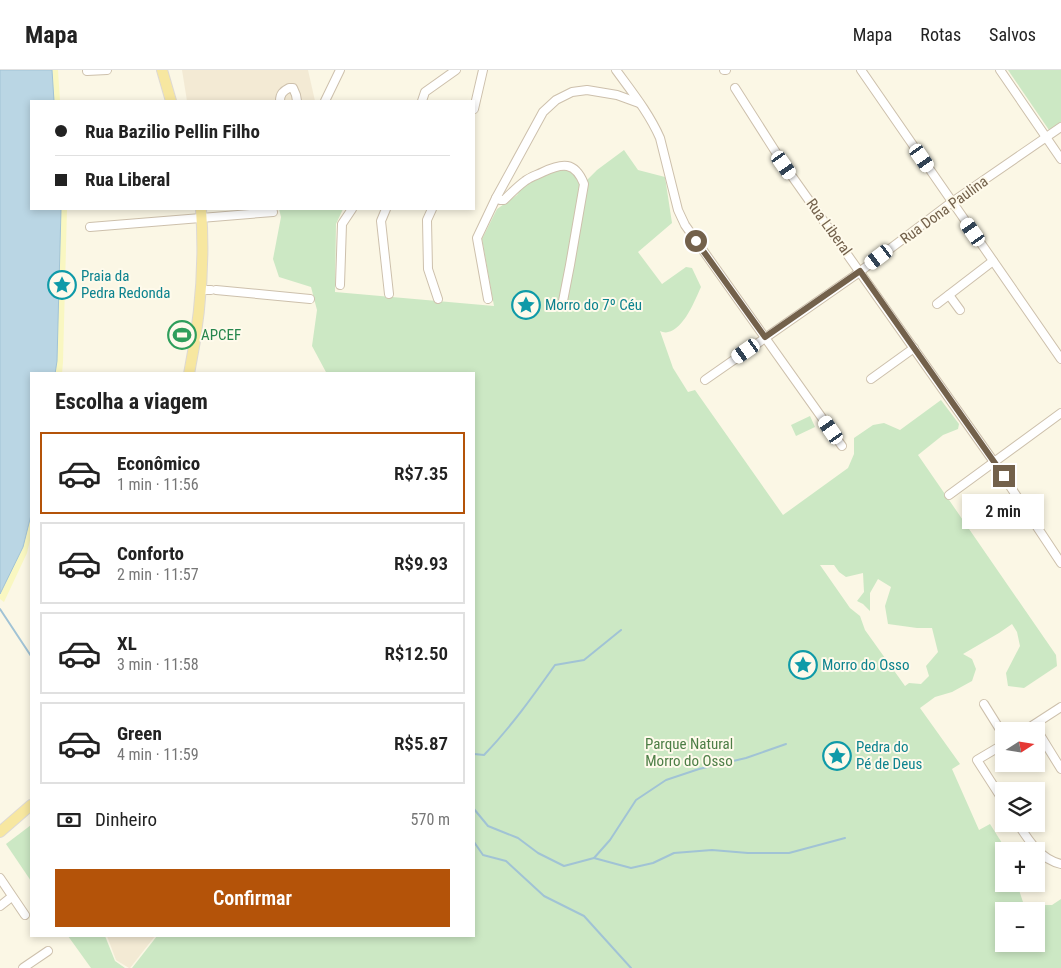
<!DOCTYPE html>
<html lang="pt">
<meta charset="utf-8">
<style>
body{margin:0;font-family:"Roboto Condensed",sans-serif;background:#f6f6f6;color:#222;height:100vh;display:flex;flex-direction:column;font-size:19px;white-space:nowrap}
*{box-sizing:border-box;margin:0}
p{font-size:16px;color:#767676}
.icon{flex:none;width:28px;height:28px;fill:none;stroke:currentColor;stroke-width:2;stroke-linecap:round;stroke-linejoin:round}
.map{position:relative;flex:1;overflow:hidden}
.drawer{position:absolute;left:30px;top:302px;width:445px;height:565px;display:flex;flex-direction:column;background:#fff;border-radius:0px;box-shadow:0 2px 8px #0003}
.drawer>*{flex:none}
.banner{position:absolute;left:30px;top:30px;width:445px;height:110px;border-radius:0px;box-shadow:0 2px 8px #0003;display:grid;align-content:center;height:110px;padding:0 25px;background:#fff}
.needle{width:32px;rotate:78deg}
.buttons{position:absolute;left:995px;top:652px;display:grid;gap:10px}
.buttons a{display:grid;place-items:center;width:50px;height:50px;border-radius:0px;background:#fff;box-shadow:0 2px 8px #0003;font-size:25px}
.end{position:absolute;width:22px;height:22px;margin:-11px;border:6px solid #73614b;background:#fff;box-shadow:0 0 0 2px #fff}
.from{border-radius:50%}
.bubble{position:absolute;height:35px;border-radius:0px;background:#fff;box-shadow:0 2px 8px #0003;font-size:16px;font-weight:600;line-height:35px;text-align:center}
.car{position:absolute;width:15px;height:30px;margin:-15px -8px;border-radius:6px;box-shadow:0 0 4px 1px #0007;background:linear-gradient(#fff 24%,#345 0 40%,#fff 0 76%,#345 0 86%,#fff 0)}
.banner b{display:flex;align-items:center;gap:18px;height:48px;font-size:19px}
.banner b+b{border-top:1px solid #e0e0e0}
.banner i{width:12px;height:12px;background:#222}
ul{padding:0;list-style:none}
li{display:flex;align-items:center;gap:15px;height:82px;margin:0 10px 8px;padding:0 15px;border:2px solid #e0e0e0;border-radius:0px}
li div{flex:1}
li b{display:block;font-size:19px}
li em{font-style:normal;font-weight:600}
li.on{border-color:#b45309}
li>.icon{width:45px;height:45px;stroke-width:1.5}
h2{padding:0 25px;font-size:22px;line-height:60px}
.pay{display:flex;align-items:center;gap:12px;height:55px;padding:0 25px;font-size:19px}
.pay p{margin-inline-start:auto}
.action{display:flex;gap:10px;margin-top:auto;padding:10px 25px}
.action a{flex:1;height:58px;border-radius:0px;background:#b45309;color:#fff;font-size:20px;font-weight:600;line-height:58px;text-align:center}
header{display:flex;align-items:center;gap:30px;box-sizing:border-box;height:70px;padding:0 25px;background:#fff;border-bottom:1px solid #e0e0e0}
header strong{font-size:24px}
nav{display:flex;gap:28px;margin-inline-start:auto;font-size:18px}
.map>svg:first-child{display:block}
.residential{fill:#f3ead4}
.green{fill:#cce8c4;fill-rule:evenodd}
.sand{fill:#f9f7c1}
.water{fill:#bad6e4;stroke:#a1c3d5}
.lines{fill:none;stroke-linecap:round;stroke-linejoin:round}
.stream{stroke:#a1c3d5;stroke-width:2}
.minor-casing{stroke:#cdc0ac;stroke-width:10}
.major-casing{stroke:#ddd9d4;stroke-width:12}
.minor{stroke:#fff;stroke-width:8}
.major{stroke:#f7e7a0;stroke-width:10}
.route{stroke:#73614b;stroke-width:6}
.labels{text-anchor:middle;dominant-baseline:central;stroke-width:4;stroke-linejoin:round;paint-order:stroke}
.street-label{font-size:15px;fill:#73614b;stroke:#fefaeb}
.culture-label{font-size:15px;fill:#0d838f;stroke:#fefaeb;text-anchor:start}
.leisure-label{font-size:15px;fill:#27864d;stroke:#fefaeb;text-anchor:start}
.park-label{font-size:15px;fill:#4d7e46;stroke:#fefaeb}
</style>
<header>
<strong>Mapa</strong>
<nav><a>Mapa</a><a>Rotas</a><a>Salvos</a></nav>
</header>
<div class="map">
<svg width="1061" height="898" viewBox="0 0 1061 898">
<rect width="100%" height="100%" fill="#fbf7e5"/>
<g class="residential">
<polygon points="182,0 308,0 315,31 187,31"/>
<polygon points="107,866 155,866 130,898 129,898 116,890"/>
</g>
<g class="green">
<polygon points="1008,0 1061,0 1061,52 1049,60"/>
<path d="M624,80L638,100L665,107L672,153L638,182L662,214L686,197L692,198L701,217C695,230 684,259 668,262C666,263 662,262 660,261L673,298L688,322L695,320L783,445L848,398L854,384V368L873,355L884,353L900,360L941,330L959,354L958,359L943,365L918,385L1056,585L1057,596L1024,618L1008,616L1006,603L1020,576L1017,562L1012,554L999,563L963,584L972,589L976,599L972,611L952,622L935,627L920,638L960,694L952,699L979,760L990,754L1007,781H1004V814H1017L1024,835H1052L1061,829V898H132L157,866H474V304H327L312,276L317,240L311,217L279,207L273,189L281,147L279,139H343L336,154L335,222L494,236L482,169L497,139L517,125L525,113L558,97L570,98L584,113L597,100ZM820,495H834L839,502L846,507L863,503L864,522L857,531L863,534L870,541V523L878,509L891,517L885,536L888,554L917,558H932L938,582L926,596L929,606L921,614L909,613L905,616L865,560L860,546L850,538ZM1004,841H1036V874H1004Z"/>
<polygon points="810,346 815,357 796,366 791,355"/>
<polygon points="31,755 31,811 6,774"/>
<polygon points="68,866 105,866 115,891 125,898 91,898"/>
</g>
<g class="sand">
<polygon points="52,0 58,0 60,31 54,31"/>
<polygon points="61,139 67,139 63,292 62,304 55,304 57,291"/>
<polygon points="31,445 31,466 27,483 4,532 0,529 0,524 23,477"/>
</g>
<polygon class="water" points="0,0 52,0 54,31 31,31 31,139 61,139 57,291 55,304 31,304 31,445 23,477 0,524"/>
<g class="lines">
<g class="stream">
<polyline points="0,539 31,586"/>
<path d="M474,684L484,685C511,657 533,626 555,595L584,590L621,560"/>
<polyline points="474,739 488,756 518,768 538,783 564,796 594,788 610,770 636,730 666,710 699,699 746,688 786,674"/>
<polyline points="474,772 483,785 506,791 544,826 584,846 631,898"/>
<polyline points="594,788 631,798 653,793 674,783 712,780 748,783 789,783 845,768"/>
</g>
<defs>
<g id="minor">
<path d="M616,0C632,22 649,43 660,68L678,140L685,155L842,376"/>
<polyline points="724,0 726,0"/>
<polyline points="861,0 1061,289"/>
<polyline points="1000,0 1061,89"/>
<polyline points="87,1 107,0"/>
<polyline points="735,18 784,95 994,392 1061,493"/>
<path d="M280,31C280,24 283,21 289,18H293L296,25L297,31"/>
<polyline points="325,31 340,0"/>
<polyline points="422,31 425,22 456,0"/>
<polyline points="474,39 483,0"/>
<path d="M496,128L500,130H504C511,123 518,116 525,111C530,107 537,105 543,102C562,93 575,91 584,114L570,195L563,231"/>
<polyline points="386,139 381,151 389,224"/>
<polyline points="432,139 427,150 428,199 438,229"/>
<polyline points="90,157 273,142"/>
<polyline points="340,215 342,154 352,139"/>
<polyline points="200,220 211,220"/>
<polyline points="216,220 310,229"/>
<polyline points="949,225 960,240"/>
<polyline points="488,229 477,168 496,128 543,42 556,30 572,22 587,20 617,25 639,33"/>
<polyline points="937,234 993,191"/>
<polyline points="871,309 914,278"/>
<polyline points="705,310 854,206 952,132 1061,57"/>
<polyline points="949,425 1061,343"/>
<polyline points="984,634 1004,666"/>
<polyline points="1034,655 1061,699"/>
<polyline points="1024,661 1061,637"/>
<polyline points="1004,674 977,690 1004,732"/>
<path d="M1018,754C1029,771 1040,789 1061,794"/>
<polyline points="0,808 25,845"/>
<polyline points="0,836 9,829"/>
<polyline points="23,898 48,881"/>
</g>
<g id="major">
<polyline points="162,0 171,31"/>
<path d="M189,304C200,250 205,193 201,139"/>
<polyline points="0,762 31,735"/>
</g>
</defs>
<use href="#minor" class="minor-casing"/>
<use href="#major" class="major-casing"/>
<use href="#minor" class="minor"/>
<use href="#major" class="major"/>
</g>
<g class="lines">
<polyline class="route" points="696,171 765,267 860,201 1004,406"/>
</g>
<defs>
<symbol id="sight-ring" viewBox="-11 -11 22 22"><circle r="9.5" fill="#fefaeb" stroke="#0f9aa8" stroke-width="1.5"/><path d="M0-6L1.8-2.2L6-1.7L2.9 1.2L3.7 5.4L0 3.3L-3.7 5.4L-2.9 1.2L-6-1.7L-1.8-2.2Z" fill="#0f9aa8"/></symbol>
<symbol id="stadium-ring" viewBox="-11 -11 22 22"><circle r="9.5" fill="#fefaeb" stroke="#2e9e5b" stroke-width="1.5"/><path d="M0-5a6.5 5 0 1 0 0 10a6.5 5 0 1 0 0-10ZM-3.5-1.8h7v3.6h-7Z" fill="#2e9e5b"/></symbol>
</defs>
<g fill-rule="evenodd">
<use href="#sight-ring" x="46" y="199" width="32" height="32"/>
<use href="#sight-ring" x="510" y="219" width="32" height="32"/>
<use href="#stadium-ring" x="166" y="249" width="32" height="32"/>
<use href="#sight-ring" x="787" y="579" width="32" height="32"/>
<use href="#sight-ring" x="821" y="670" width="32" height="32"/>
</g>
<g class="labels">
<g class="street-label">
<text transform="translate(944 140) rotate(-36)">Rua Dona Paulina</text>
<text transform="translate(829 157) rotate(54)">Rua Liberal</text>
</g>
<g class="culture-label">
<text x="81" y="206">Praia da<tspan x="81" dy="17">Pedra Redonda</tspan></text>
<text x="545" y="235">Morro do 7º Céu</text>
<text x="822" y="595">Morro do Osso</text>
<text x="856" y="677">Pedra do<tspan x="856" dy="17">Pé de Deus</tspan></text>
</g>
<g class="leisure-label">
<text x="201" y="265">APCEF</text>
</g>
<g class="park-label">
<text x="689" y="674">Parque Natural<tspan x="689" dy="17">Morro do Osso</tspan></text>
</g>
</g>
</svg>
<div class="buttons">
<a><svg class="needle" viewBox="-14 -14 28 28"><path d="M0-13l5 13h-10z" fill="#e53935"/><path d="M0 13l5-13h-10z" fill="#767676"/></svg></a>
<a><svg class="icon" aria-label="layers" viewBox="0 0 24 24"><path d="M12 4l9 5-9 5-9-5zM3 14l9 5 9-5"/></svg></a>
<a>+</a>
<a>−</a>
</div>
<i class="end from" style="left:696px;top:171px"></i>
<i class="end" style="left:1004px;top:406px"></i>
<div class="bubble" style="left:962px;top:424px;width:82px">2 min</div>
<i class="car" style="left:922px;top:88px;rotate:145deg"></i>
<i class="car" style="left:784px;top:95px;rotate:145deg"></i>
<i class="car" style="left:973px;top:162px;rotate:325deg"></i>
<i class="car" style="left:879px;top:187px;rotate:233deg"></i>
<i class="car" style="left:746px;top:281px;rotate:235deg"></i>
<i class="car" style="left:831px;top:360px;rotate:325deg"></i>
<div class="banner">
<b><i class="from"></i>Rua Bazilio Pellin Filho</b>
<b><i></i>Rua Liberal</b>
</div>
<section class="drawer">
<h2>Escolha a viagem</h2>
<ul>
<li class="on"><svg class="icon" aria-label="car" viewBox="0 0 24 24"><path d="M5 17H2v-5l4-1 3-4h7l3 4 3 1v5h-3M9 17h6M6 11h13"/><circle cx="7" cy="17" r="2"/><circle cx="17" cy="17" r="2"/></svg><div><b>Econômico</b><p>1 min · 11:56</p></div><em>R$7.35</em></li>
<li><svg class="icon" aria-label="car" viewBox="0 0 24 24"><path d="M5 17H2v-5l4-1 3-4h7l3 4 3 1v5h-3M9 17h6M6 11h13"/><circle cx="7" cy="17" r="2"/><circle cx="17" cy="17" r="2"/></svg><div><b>Conforto</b><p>2 min · 11:57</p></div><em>R$9.93</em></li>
<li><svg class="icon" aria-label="car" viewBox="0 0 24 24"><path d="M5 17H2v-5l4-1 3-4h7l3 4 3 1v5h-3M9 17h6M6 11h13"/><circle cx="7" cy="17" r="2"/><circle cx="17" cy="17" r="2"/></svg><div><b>XL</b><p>3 min · 11:58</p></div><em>R$12.50</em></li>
<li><svg class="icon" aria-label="car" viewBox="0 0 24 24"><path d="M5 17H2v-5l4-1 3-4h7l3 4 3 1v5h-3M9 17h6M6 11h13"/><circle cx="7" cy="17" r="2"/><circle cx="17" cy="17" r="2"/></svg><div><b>Green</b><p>4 min · 11:59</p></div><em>R$5.87</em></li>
</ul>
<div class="pay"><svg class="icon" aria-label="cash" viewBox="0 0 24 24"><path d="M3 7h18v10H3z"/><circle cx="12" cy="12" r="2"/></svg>Dinheiro<p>570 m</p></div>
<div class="action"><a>Confirmar</a></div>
</section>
</div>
